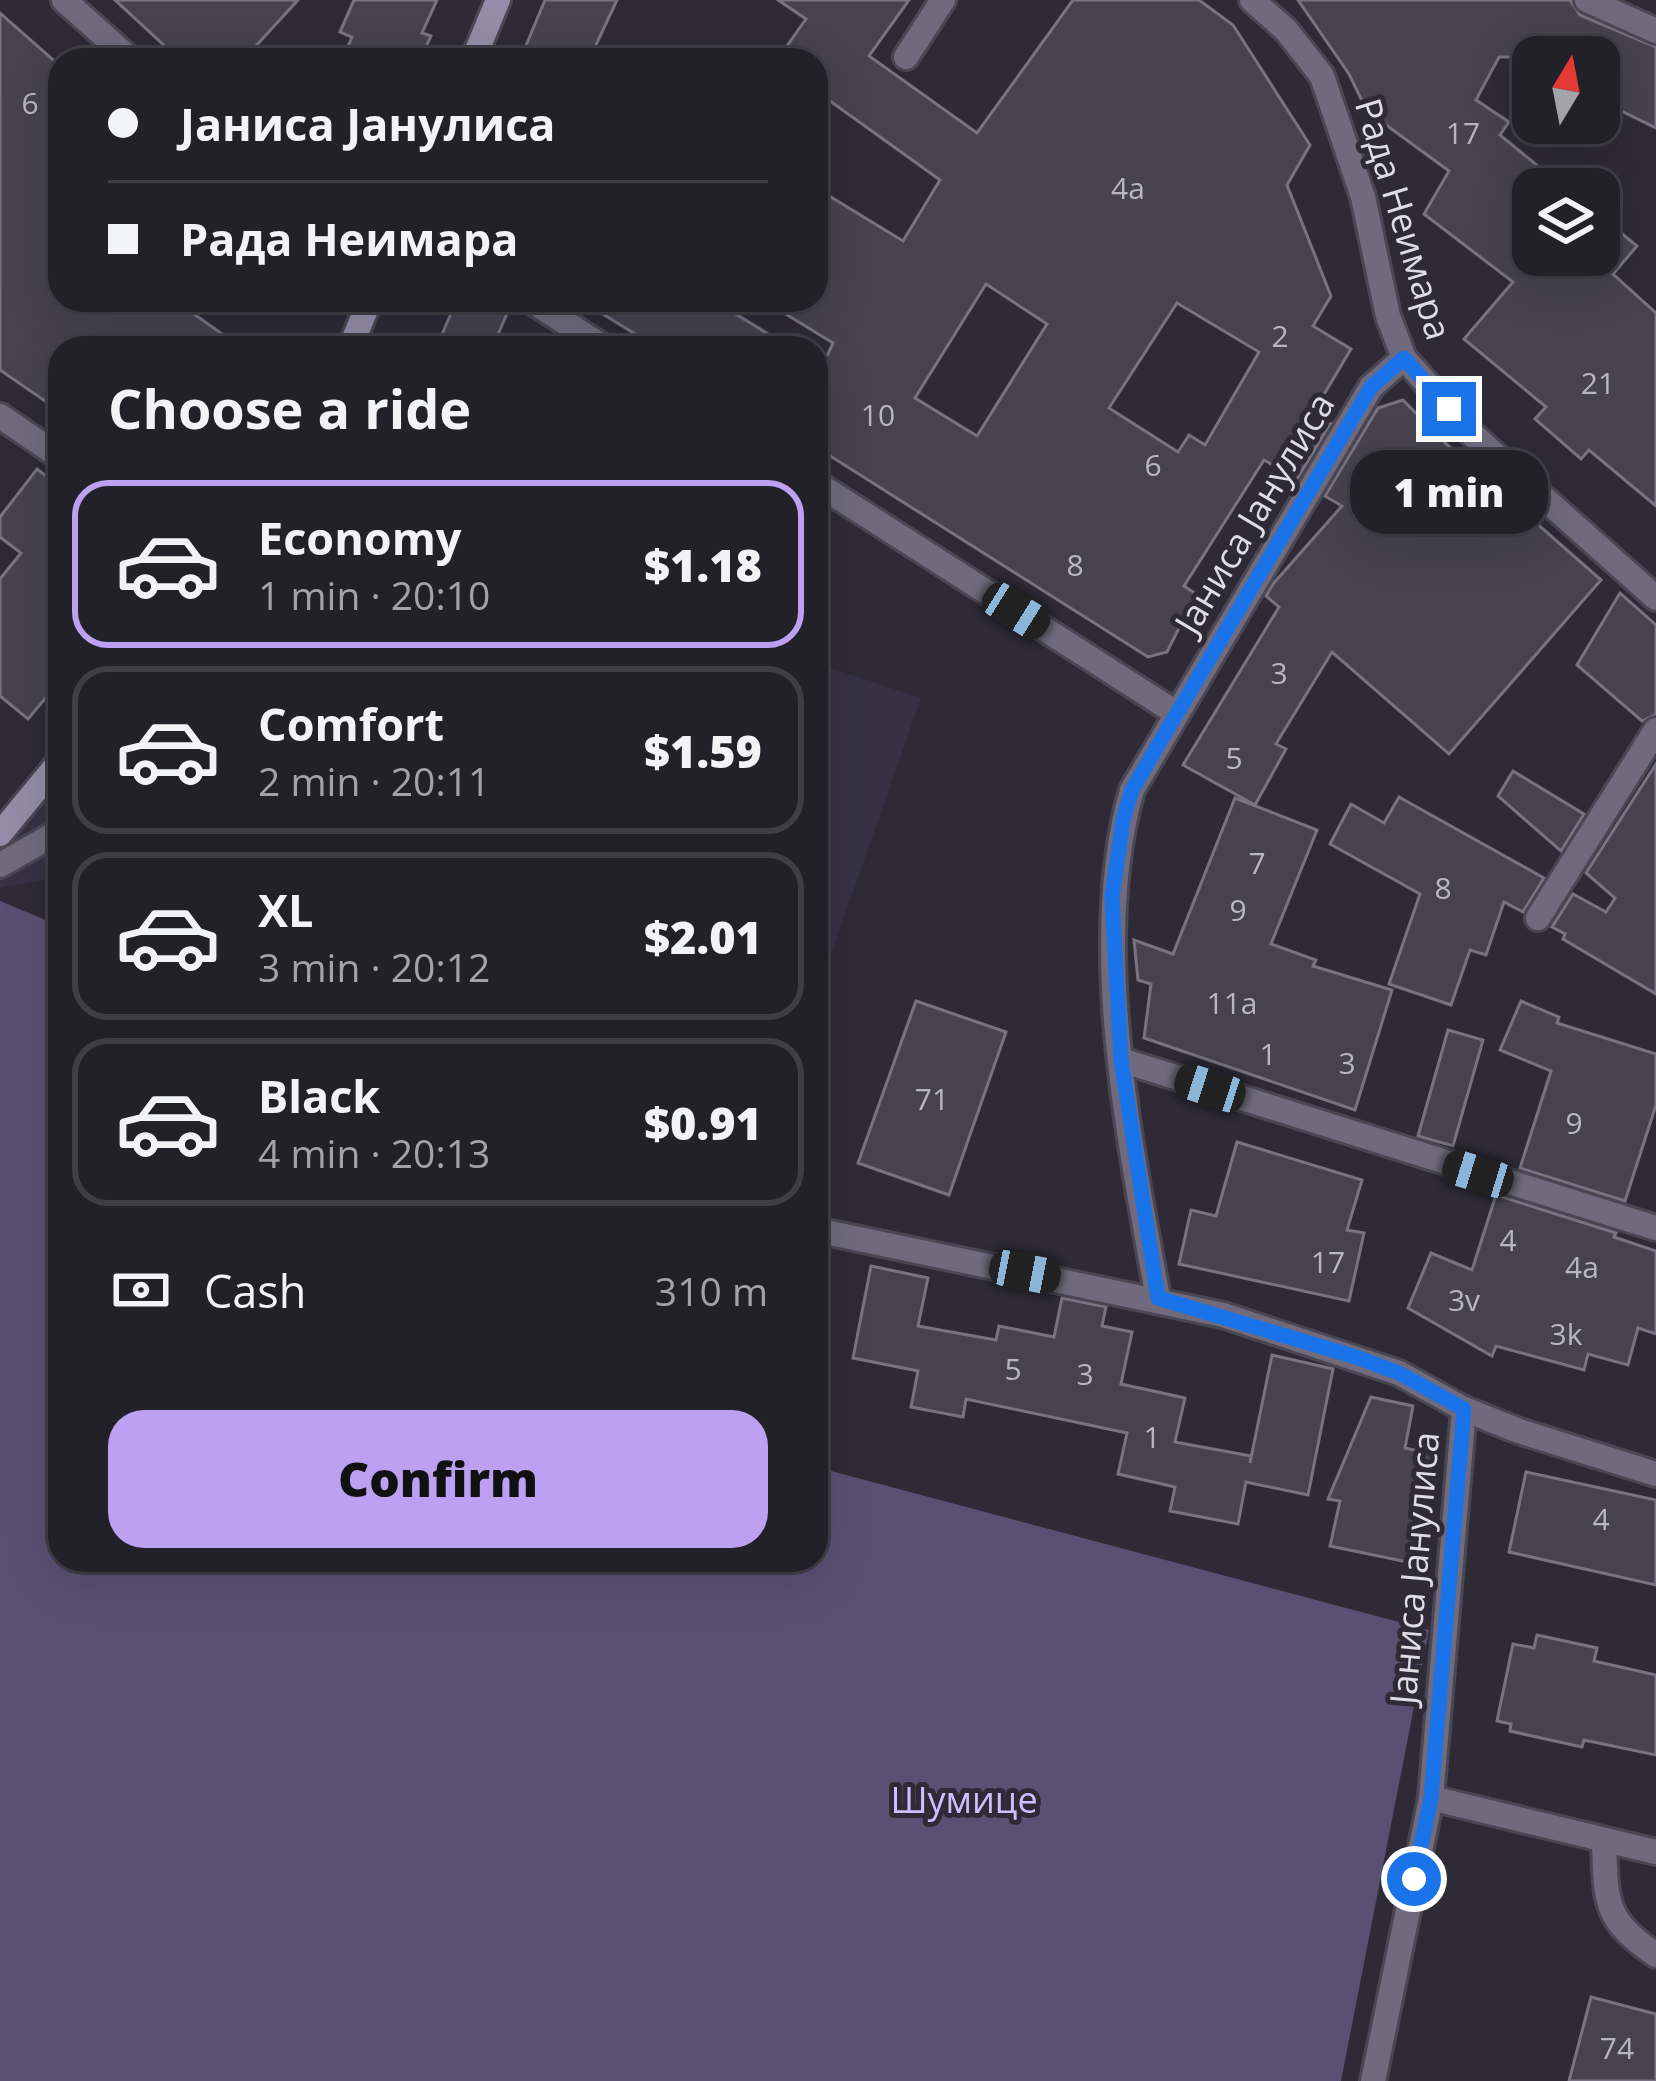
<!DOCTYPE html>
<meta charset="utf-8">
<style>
body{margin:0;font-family:"Open Sans",sans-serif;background:#2e2d35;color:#f1f3f6;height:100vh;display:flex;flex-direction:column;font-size:45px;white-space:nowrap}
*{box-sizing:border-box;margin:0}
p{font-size:39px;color:#a2a3a8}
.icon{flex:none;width:66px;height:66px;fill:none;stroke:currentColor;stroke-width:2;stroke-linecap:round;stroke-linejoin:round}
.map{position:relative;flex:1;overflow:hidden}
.sheet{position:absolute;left:48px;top:336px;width:780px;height:1236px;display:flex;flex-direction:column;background:#222029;border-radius:36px;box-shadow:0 12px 48px #0002,0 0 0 3px #3f3e46}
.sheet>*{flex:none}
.banner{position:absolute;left:48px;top:48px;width:780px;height:264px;border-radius:36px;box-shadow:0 12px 48px #0002,0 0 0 3px #3f3e46;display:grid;align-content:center;height:264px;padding:0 60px;background:#222029}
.needle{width:78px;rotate:10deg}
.buttons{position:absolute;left:1512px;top:36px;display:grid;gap:24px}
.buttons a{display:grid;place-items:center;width:108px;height:108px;border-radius:24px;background:#222029;box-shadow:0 12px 48px #0002,0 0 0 3px #3f3e46;font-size:60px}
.end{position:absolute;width:54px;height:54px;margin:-27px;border:15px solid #1a73e8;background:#fff;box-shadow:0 0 0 6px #fff}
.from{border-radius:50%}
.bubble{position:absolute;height:84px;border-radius:36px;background:#222029;box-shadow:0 12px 48px #0002,0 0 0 3px #3f3e46;font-size:39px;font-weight:800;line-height:84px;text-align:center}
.car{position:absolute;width:36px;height:72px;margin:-36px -18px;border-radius:15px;box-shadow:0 0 9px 3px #0007;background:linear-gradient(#222 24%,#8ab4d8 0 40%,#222 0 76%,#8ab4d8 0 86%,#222 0)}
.banner b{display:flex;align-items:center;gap:42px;height:114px;font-size:45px}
.banner b+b{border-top:3px solid #3f3e46}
.banner i{width:30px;height:30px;background:#f1f3f6}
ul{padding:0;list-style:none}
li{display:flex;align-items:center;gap:36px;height:168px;margin:0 24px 18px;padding:0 36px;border:6px solid #3f3e46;border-radius:36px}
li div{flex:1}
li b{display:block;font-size:45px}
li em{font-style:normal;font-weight:800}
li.active{border-color:#bca0f2}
li>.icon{width:108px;height:108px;stroke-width:1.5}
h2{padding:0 60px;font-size:54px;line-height:144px}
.pay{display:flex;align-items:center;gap:30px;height:132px;padding:0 60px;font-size:45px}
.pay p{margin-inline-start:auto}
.button{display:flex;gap:24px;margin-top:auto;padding:24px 60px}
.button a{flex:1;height:138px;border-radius:36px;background:#bca0f2;color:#111;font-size:48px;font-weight:800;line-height:138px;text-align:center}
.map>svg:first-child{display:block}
.built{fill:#363244}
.green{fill:#595073}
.building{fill:#46434f;stroke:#777381;stroke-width:3;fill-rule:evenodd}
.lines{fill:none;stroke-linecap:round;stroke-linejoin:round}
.lane-casing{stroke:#4a4753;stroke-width:30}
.street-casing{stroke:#4a4753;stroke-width:30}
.secondary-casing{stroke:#4a4753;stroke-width:30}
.lane{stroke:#6f6b7c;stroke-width:24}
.street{stroke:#6f6b7c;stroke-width:24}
.secondary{stroke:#948da8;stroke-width:24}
.route{stroke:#1a73e8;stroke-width:15}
.labels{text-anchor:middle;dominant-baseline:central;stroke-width:10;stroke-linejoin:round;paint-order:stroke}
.number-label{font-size:30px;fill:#b8b6bf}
.street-label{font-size:36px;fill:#dedce4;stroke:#2e2b37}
.park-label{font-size:36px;fill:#cebefe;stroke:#2e2b37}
</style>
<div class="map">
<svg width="1656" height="2081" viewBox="0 0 1656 2081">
<rect width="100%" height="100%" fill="#2e2b37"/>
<g class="built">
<polygon points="816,663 921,698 816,997"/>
<polygon points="60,779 60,877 0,888 0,850"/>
</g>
<polygon class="green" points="0,901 60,926 60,1560 816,1560 816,1467 1429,1630 1341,2081 0,2081"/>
<g class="building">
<polygon points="115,0 298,0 243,60 180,60"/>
<polygon points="354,0 437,0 422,33 431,36 420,60 342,60 352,37 340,32"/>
<polygon points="545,0 617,0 589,60 520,60"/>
<path d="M778,0H909L869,56L977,133L1073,0H1199L1233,25L1310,145L1287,185L1331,296L1313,326L1351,349L1301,433L1330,424L1297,479L1264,460L1184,586L1196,594L1167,652L1148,657L816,447V380L833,343L763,300H816V188L903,241L940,180L816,91V60H777L806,19ZM986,284L1047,324L977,436L915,398ZM1177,303L1259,352L1205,445L1189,435L1178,452L1109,408Z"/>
<polygon points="1298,0 1570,0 1580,15 1656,47 1656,128 1599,100 1599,57 1499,57 1476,100 1509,122 1500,135 1566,189 1533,189 1533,255 1599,255 1599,215 1637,246 1613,274 1656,313 1656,506 1589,450 1581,459 1535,419 1546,407 1464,339 1513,282 1424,214 1449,171 1367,111 1349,74"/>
<polygon points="0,13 60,66 60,300 174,300 242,348 60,348 60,380 45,401 0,370"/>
<polygon points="457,300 513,300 492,348 436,348"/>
<polygon points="580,300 713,300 791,348 658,348"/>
<polygon points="1403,400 1444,442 1601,580 1449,754 1332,652 1276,744 1286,749 1255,805 1183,765 1279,607 1266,596 1273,584 1342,506 1325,496 1378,408"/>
<polygon points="37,469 60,487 60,681 28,719 0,696 0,579 21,553 0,537 0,517"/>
<polygon points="1620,593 1656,625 1656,714 1642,721 1577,665"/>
<polygon points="1656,764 1656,994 1563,939 1565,934 1552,927 1573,894 1606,912 1615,898 1586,873"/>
<polygon points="1513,771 1584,814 1561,851 1498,796"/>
<polygon points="1399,797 1544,878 1523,912 1504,902 1486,955 1470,950 1451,1005 1389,984 1420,894 1330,844 1351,804 1384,823"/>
<polygon points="1235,798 1317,830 1271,944 1316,960 1313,966 1392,990 1355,1110 1144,1038 1151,984 1138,980 1134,940 1173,954"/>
<polygon points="916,1001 1006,1032 949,1195 858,1163"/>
<polygon points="1521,1001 1559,1017 1557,1023 1656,1054 1656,1105 1625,1201 1520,1168 1551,1071 1500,1050"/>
<polygon points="1448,1030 1483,1040 1453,1146 1418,1136"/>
<polygon points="1237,1142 1362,1180 1347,1230 1364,1233 1349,1301 1179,1264 1191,1210 1216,1216"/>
<polygon points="1496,1195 1616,1233 1614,1237 1656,1251 1656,1334 1638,1328 1628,1365 1588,1354 1584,1370 1496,1346 1492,1356 1408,1308 1431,1253 1472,1270"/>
<polygon points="871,1266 928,1278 918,1326 996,1340 999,1326 1054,1337 1062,1298 1106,1307 1102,1326 1132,1332 1121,1384 1185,1398 1175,1442 1251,1456 1250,1463 1272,1355 1333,1369 1308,1495 1246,1482 1238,1524 1170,1511 1175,1487 1118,1474 1127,1433 966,1399 963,1417 911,1407 918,1371 853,1358"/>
<polygon points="1371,1397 1413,1406 1405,1448 1432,1454 1417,1527 1425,1529 1417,1564 1330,1546 1340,1501 1328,1499"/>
<polygon points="1526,1472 1656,1500 1656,1585 1509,1552"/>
<polygon points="1537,1635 1597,1648 1594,1661 1656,1675 1656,1755 1584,1740 1582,1747 1541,1738 1510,1731 1511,1724 1497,1721 1513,1644 1534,1648"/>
<polygon points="1591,1997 1656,2014 1656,2081 1569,2081"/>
</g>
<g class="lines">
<defs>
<g id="lane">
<polyline points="906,57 943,0"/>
<polyline points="0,865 60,831"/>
<path d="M1604,1840C1606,1901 1603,1919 1656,1955"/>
</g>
<g id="street">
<polyline points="64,0 131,60"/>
<polyline points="1252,0 1286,30 1322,76 1363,197 1388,316 1404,358 1473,435 1656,598"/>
<polyline points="1587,0 1656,31"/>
<polyline points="530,300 605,348"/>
<polyline points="0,416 60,457"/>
<polyline points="816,483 1176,713"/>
<polyline points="1538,918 1656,730"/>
<polyline points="1121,1060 1656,1228"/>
<polyline points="816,1230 1223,1315 1399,1373 1464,1409 1519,1431 1656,1474"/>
<path d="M1158,1298C1130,1144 1088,942 1132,790L1371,387L1404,358"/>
<polyline points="1431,1798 1656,1852"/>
<polyline points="1373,2081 1431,1798 1464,1409"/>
</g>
<g id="secondary">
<polyline points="473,60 498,0"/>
<polyline points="350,348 370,300"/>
<polyline points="0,834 60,761"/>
</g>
</defs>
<use href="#lane" class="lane-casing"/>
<use href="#street" class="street-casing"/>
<use href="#secondary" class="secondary-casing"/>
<use href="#lane" class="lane"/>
<use href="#street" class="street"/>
<use href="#secondary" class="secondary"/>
</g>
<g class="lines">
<polyline class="route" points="1414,1879 1431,1798 1464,1409 1399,1373 1356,1357 1158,1298 1121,1060 1112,897 1123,820 1132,790 1154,752 1371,387 1404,358 1449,409"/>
</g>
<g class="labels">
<g class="number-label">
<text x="30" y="102">6</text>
<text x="1463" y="132">17</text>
<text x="1128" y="187">4a</text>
<text x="1280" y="335">2</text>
<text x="1598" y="382">21</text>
<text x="878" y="414">10</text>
<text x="1153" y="464">6</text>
<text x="1075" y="564">8</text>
<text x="1279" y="672">3</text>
<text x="1234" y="757">5</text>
<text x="1257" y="862">7</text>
<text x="1443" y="887">8</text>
<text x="1238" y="909">9</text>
<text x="1232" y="1002">11a</text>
<text x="1268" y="1053">1</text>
<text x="1347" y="1062">3</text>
<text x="932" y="1098">71</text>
<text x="1574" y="1122">9</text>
<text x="1508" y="1239">4</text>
<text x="1328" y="1261">17</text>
<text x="1582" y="1266">4a</text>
<text x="1464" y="1299">3v</text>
<text x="1566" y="1333">3k</text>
<text x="1013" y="1368">5</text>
<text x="1085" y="1373">3</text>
<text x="1152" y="1436">1</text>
<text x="1601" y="1518">4</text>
<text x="1617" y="2047">74</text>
</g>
<g class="street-label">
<text transform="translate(1404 219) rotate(73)">Рада Неимара</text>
<text transform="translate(1254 513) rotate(-59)">Јаниса Јанулиса</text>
<text transform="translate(1414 1568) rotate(-85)">Јаниса Јанулиса</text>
</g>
<g class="park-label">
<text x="964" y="1799">Шумице</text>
</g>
</g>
</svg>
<div class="buttons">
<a><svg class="needle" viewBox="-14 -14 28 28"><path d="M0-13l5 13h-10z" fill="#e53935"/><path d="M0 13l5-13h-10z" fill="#a2a3a8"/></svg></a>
<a><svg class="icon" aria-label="layers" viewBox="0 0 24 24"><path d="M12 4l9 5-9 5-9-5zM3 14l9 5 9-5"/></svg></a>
</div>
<i class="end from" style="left:1414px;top:1879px"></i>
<i class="end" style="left:1449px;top:409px"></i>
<div class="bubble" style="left:1350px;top:450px;width:198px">1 min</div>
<i class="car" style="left:1016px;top:611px;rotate:122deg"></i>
<i class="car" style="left:1210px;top:1088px;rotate:288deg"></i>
<i class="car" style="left:1478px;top:1174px;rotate:287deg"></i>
<i class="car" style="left:1025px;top:1272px;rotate:101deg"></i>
<div class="banner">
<b><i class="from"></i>Јаниса Јанулиса</b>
<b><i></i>Рада Неимара</b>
</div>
<section class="sheet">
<h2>Choose a ride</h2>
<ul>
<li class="active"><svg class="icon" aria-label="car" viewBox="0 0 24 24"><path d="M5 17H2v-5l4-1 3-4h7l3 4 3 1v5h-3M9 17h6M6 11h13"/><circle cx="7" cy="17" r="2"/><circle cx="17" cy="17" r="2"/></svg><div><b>Economy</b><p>1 min · 20:10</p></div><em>$1.18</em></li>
<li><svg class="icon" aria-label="car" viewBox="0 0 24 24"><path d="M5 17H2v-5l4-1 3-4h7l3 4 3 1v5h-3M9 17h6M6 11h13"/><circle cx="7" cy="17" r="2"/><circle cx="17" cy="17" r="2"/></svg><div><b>Comfort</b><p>2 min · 20:11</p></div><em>$1.59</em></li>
<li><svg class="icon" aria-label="car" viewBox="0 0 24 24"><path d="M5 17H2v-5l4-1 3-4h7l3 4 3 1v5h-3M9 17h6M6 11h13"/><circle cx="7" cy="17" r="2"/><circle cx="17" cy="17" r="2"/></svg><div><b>XL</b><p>3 min · 20:12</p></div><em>$2.01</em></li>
<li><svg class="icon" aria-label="car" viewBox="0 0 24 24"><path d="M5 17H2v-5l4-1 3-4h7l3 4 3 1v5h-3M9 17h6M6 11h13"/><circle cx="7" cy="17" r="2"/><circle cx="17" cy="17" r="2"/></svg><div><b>Black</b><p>4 min · 20:13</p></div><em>$0.91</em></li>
</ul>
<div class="pay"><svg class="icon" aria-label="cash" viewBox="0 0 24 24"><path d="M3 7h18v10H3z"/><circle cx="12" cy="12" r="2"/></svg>Cash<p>310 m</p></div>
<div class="button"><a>Confirm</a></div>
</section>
</div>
